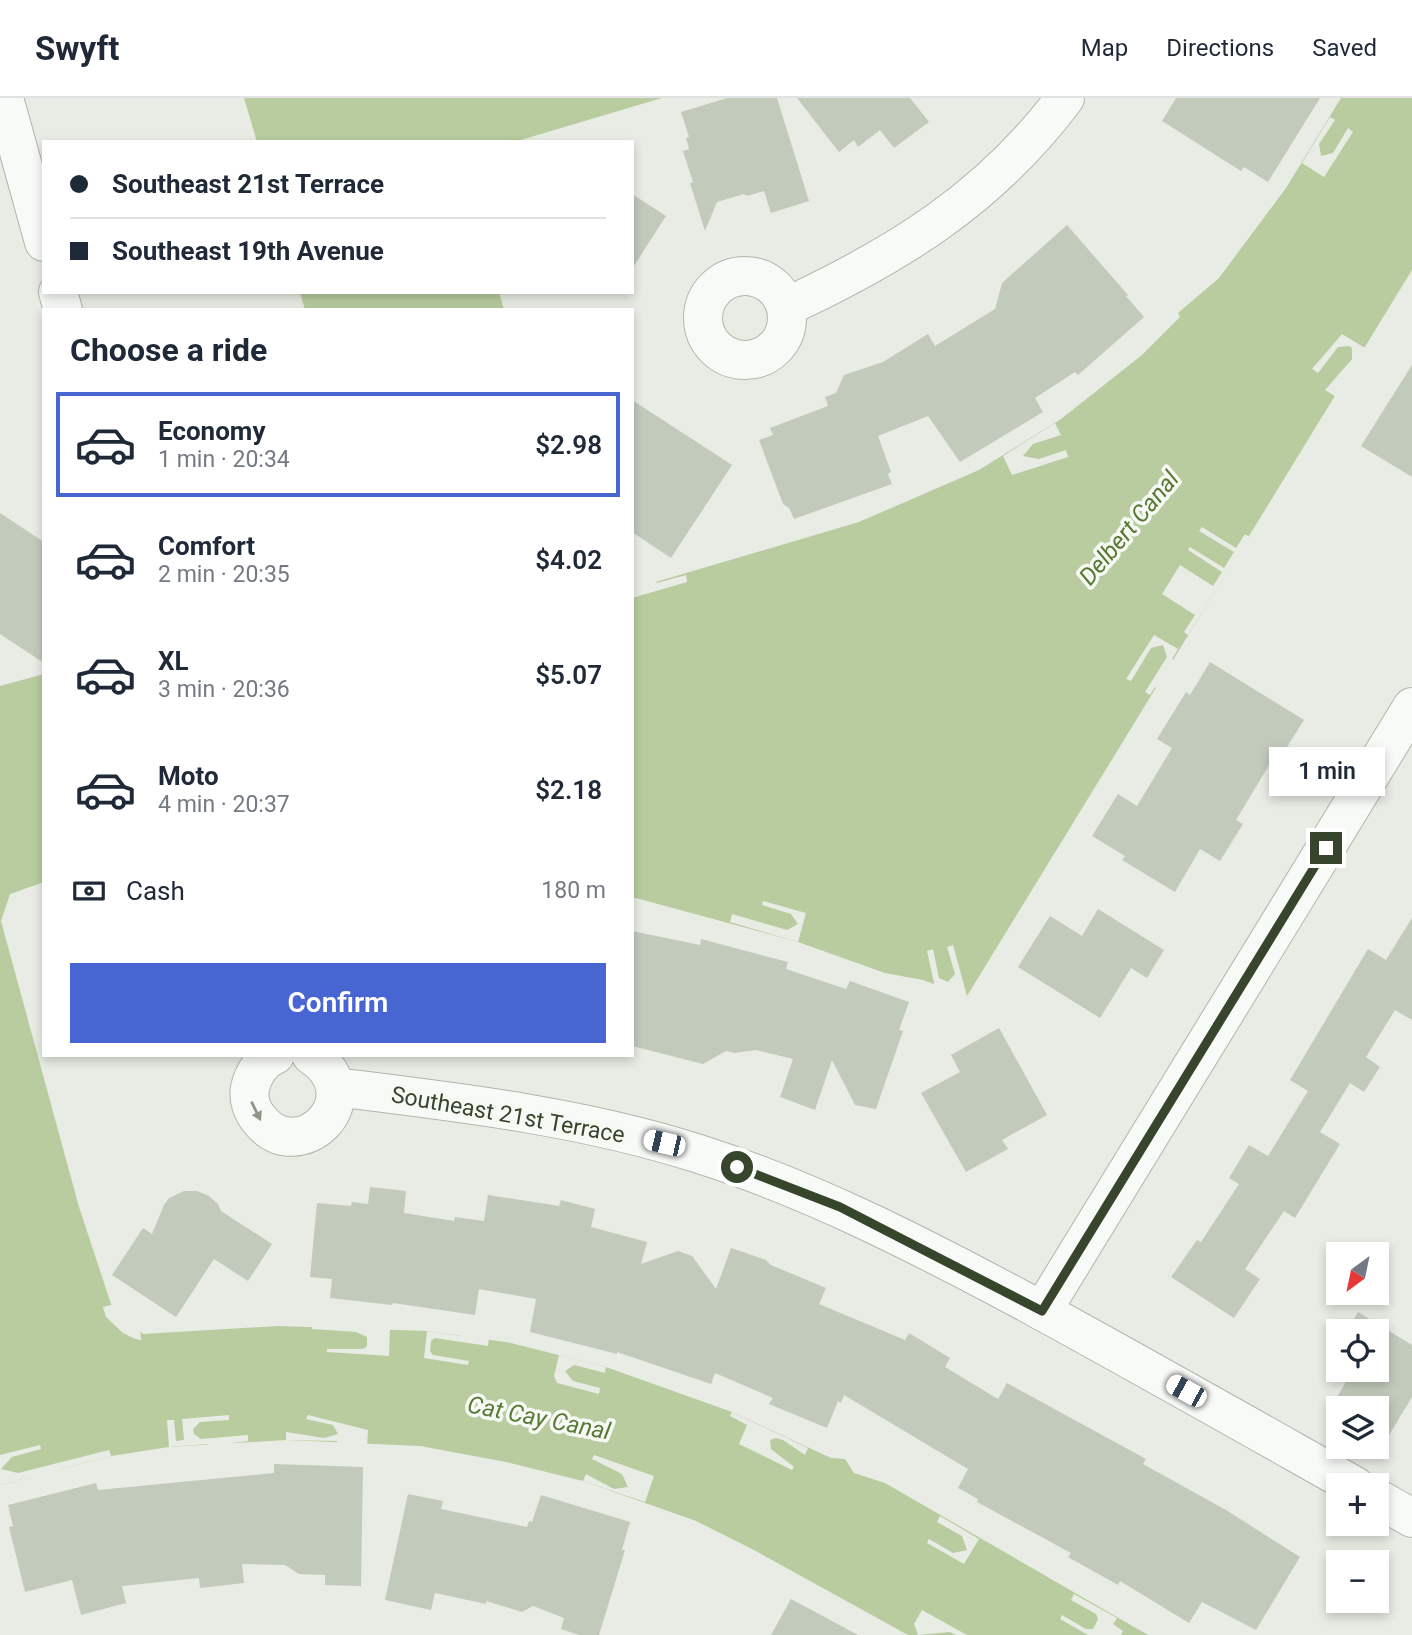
<!DOCTYPE html>
<meta charset="utf-8">
<style>
body{margin:0;font-family:Roboto,sans-serif;background:#f2f2f3;color:#1f2937;height:100vh;display:flex;flex-direction:column;font-size:26px;white-space:nowrap}
*{box-sizing:border-box;margin:0}
p{font-size:23px;color:#747a83}
.icon{flex:none;width:38px;height:38px;fill:none;stroke:currentColor;stroke-width:2;stroke-linecap:round;stroke-linejoin:round}
.map{position:relative;flex:1;overflow:hidden}
.sheet{position:absolute;left:42px;top:210px;width:592px;height:749px;display:flex;flex-direction:column;background:#fff;border-radius:0px;box-shadow:0 4px 10px #0003}
.sheet>*{flex:none}
.hud{position:absolute;left:42px;top:42px;width:592px;height:154px;border-radius:0px;box-shadow:0 4px 10px #0003;display:grid;align-content:center;height:154px;padding:0 28px;background:#fff}
.needle{width:46px;rotate:213deg}
.fabs{position:absolute;left:1326px;top:1144px;display:grid;gap:14px}
.fabs a{display:grid;place-items:center;width:63px;height:63px;border-radius:0px;background:#fff;box-shadow:0 4px 10px #0003;font-size:35px}
.end{position:absolute;width:32px;height:32px;margin:-16px;border:9px solid #36452b;background:#fff;box-shadow:0 0 0 4px #fff}
.from{border-radius:50%}
.bubble{position:absolute;height:49px;border-radius:0px;background:#fff;box-shadow:0 4px 10px #0003;font-size:23px;font-weight:600;line-height:49px;text-align:center}
.car{position:absolute;width:21px;height:42px;margin:-21px -10px;border-radius:9px;box-shadow:0 0 5px 2px #0007;background:linear-gradient(#fff 24%,#345 0 40%,#fff 0 76%,#345 0 86%,#fff 0)}
.hud b{display:flex;align-items:center;gap:24px;height:66px;font-size:26px}
.hud b+b{border-top:2px solid #e0e1e3}
.hud i{width:18px;height:18px;background:#1f2937}
ul{padding:0;list-style:none}
li{display:flex;align-items:center;gap:21px;height:105px;margin:0 14px 10px;padding:0 14px;border:4px solid transparent;border-radius:0px}
li div{flex:1}
li b{display:block;font-size:26px}
li em{font-style:normal;font-weight:600}
li.active{border-color:#4866d2}
li>.icon{width:63px;height:63px;stroke-width:1.5}
h2{padding:0 28px;font-size:32px;line-height:84px}
.pay{display:flex;align-items:center;gap:18px;height:77px;padding:0 28px;font-size:26px}
.pay p{margin-inline-start:auto}
.button{display:flex;gap:14px;margin-top:auto;padding:14px 28px}
.button a{flex:1;height:80px;border-radius:0px;background:#4866d2;color:#fff;font-size:28px;font-weight:600;line-height:80px;text-align:center}
header{display:flex;align-items:center;gap:42px;box-sizing:border-box;height:98px;padding:0 35px;background:#fff;border-bottom:2px solid #e0e1e3}
header strong{font-size:33px}
nav{display:flex;gap:38px;margin-inline-start:auto;font-size:24px}
.map>svg:first-child{display:block}
.water{fill:#b8cc9f}
.pier{fill:#e8ece4}
.building{fill:#c1cabb}
.lines{fill:none;stroke-linecap:round;stroke-linejoin:round}
.minor-casing{stroke:#afb7a9;stroke-width:40}
.minor{stroke:#f8faf7;stroke-width:38}
.oneway{fill:#8d9687}
.route{stroke:#36452b;stroke-width:9}
.labels{text-anchor:middle;dominant-baseline:central;stroke-width:7;stroke-linejoin:round;paint-order:stroke}
.street-label{font-size:23px;fill:#36452b;stroke:#f6f9f4}
.water-label{font-size:24px;font-style:italic;fill:#587a34;stroke:#f6f9f4}
</style>
<header>
<strong>Swyft</strong>
<nav><a>Map</a><a>Directions</a><a>Saved</a></nav>
</header>
<div class="map">
<svg width="1412" height="1537" viewBox="0 0 1412 1537">
<rect width="100%" height="100%" fill="#e8ece4"/>
<g class="water">
<polygon points="244,0 662,0 514,44 257,44"/>
<polygon points="1341,0 1412,0 1412,172 967,898 923,882 885,875 798,844 632,799 632,491 859,424 979,372 1061,321 1142,257 1180,219 1178,215 1219,180 1286,90"/>
<polygon points="300,194 499,194 504,212 305,212"/>
<polygon points="44,576 44,784 10,796 1,823 79,1109 111,1206 143,1236 278,1228 427,1233 511,1245 606,1269 732,1314 831,1360 845,1361 854,1375 885,1385 1148,1537 908,1537 752,1451 696,1423 583,1383 506,1364 420,1348 286,1342 169,1349 111,1358 0,1387 0,588"/>
</g>
<g class="pier">
<polygon points="1330,19 1335,22 1319,46 1321,58 1333,55 1348,30 1353,34 1324,79 1302,65"/>
<polygon points="1342,236 1365,250 1347,279 1350,281 1338,300 1325,292 1352,261 1352,250 1349,248 1338,249 1318,275 1312,271"/>
<polygon points="1055,325 1061,337 1033,346 1023,358 1039,361 1066,352 1068,359 1012,377 1003,358"/>
<polygon points="1202,429 1236,450 1245,436 1249,439 1188,537 1184,534 1195,517 1162,496 1180,467 1213,488 1222,474 1188,452 1190,449 1224,470 1234,454 1199,433"/>
<polygon points="686,477 687,484 632,500 632,488 655,481 657,485"/>
<polygon points="1154,537 1178,551 1172,561 1175,563 1158,591 1155,589 1150,597 1145,594 1167,559 1163,547 1151,550 1131,583 1126,581"/>
<polygon points="763,803 806,815 798,844 730,824 732,816 787,832 798,826 791,816 762,807"/>
<polygon points="953,847 967,898 960,899 935,890 927,853 933,851 939,880 948,884 955,876 947,849"/>
<polygon points="115,1206 140,1229 141,1242 135,1241 123,1235 106,1219 103,1209"/>
<polygon points="312,1225 390,1228 389,1258 327,1254 327,1251 363,1251 367,1248 367,1239 356,1234 312,1231"/>
<polygon points="427,1233 460,1238 461,1234 489,1238 488,1248 435,1240 431,1243 430,1253 433,1257 469,1263 468,1267 424,1260"/>
<polygon points="559,1257 606,1269 605,1275 574,1267 565,1273 573,1283 600,1290 599,1296 557,1285 554,1278"/>
<polygon points="732,1314 808,1350 805,1357 783,1342 776,1340 770,1342 771,1351 794,1369 792,1372 739,1346 747,1327 730,1318"/>
<polygon points="229,1317 229,1322 200,1324 193,1331 194,1336 201,1341 248,1337 248,1343 232,1345 232,1348 209,1350 208,1346 169,1349 167,1322 174,1322 176,1343 184,1342 182,1321"/>
<polygon points="308,1317 368,1332 367,1349 338,1347 337,1343 286,1342 286,1334 324,1340 338,1336 333,1327 306,1321"/>
<polygon points="40,1347 41,1351 12,1359 1,1371 18,1375 109,1352 111,1358 61,1371 61,1374 32,1382 31,1379 0,1387 0,1357"/>
<polygon points="594,1357 654,1378 645,1404 583,1383 586,1376 614,1391 628,1389 622,1376 592,1361"/>
<polygon points="940,1418 979,1441 964,1466 927,1445 929,1441 953,1455 967,1452 962,1438 937,1424"/>
<polygon points="1074,1496 1117,1520 1113,1526 1123,1533 1121,1537 1088,1537 1060,1521 1062,1517 1086,1531 1093,1531 1098,1521 1096,1516 1071,1502"/>
<polygon points="922,1512 967,1537 956,1537 950,1534 918,1537 914,1526"/>
</g>
<g class="building">
<polygon points="727,0 777,0 809,103 771,115 764,93 747,98 744,96 717,104 705,133 690,85 693,84 683,53 689,51 686,40 689,39 681,14"/>
<polygon points="797,0 910,0 929,24 894,50 880,32 858,49 854,42 839,54"/>
<polygon points="1176,0 1320,0 1268,84 1244,69 1241,73 1162,23"/>
<polygon points="632,96 666,118 632,171"/>
<polygon points="1067,127 1128,197 1126,198 1144,219 1078,277 1075,274 1035,300 1043,314 960,364 928,318 878,338 891,374 888,376 892,386 794,421 789,410 783,406 759,342 773,337 770,330 828,308 825,299 836,295 844,277 883,264 928,236 935,248 995,211 1002,185"/>
<polygon points="1412,267 1412,379 1361,348"/>
<polygon points="632,302 732,367 671,460 632,434"/>
<polygon points="0,415 44,444 44,565 0,536"/>
<polygon points="1210,564 1304,622 1282,657 1277,654 1236,722 1243,726 1220,763 1200,751 1175,794 1122,762 1125,758 1092,738 1118,696 1137,708 1172,650 1157,641 1186,594 1190,597"/>
<polygon points="1098,811 1164,852 1147,880 1131,870 1100,920 1018,869 1050,818 1082,838"/>
<polygon points="1412,820 1412,922 1395,912 1366,959 1380,969 1364,994 1350,985 1320,1034 1340,1046 1295,1120 1284,1113 1245,1171 1260,1181 1234,1220 1171,1179 1197,1142 1201,1144 1239,1086 1229,1080 1249,1047 1268,1058 1308,993 1290,982 1368,851 1386,862"/>
<polygon points="632,833 700,847 701,841 788,864 786,871 846,891 850,883 909,904 899,932 903,933 876,1011 855,1007 832,962 815,1012 780,999 793,961 756,952 735,955 726,953 703,966 632,948"/>
<polygon points="999,930 1047,1017 1002,1042 1008,1051 966,1074 921,995 960,974 951,957"/>
<polygon points="370,1089 406,1093 404,1115 454,1123 455,1119 484,1123 488,1097 559,1108 561,1102 595,1111 591,1129 647,1144 641,1166 678,1153 692,1158 716,1191 731,1150 766,1162 771,1167 826,1190 819,1206 905,1242 909,1235 950,1260 945,1269 998,1301 1007,1285 1146,1361 1143,1366 1226,1412 1300,1459 1256,1532 1202,1504 1189,1525 1120,1483 1118,1487 1068,1459 1071,1455 977,1404 978,1401 958,1390 968,1371 844,1297 841,1305 838,1303 827,1330 769,1306 773,1300 715,1275 711,1286 617,1254 617,1256 530,1234 536,1201 479,1191 475,1217 393,1205 392,1207 330,1200 332,1181 310,1179 317,1105 351,1108 352,1104 368,1106"/>
<polygon points="184,1093 197,1093 209,1098 218,1106 221,1113 272,1146 248,1183 214,1161 176,1219 112,1177 143,1130 152,1136 164,1107 169,1100"/>
<polygon points="1358,1214 1412,1247 1412,1299 1377,1357 1377,1311 1330,1311 1353,1272 1377,1272 1377,1234 1346,1234"/>
<polygon points="274,1366 363,1369 361,1488 325,1487 325,1477 299,1476 285,1467 242,1466 244,1485 200,1490 199,1480 122,1488 126,1505 81,1517 72,1482 25,1494 9,1429 13,1428 8,1407 96,1385 98,1392 274,1375"/>
<polygon points="408,1396 443,1403 441,1411 527,1429 529,1423 532,1424 541,1397 630,1424 622,1452 625,1452 599,1537 579,1537 561,1531 564,1520 533,1508 522,1514 486,1503 486,1506 435,1495 431,1512 385,1502"/>
<polygon points="791,1501 858,1537 771,1537"/>
</g>
<g class="lines">
<defs>
<g id="minor">
<polyline points="4,0 44,144"/>
<circle cx="745" cy="220" r="42"/>
<polyline points="58,194 63,212"/>
<path d="M786,209C898,157 990,100 1065,0"/>
<path d="M275,957C262,962 253,976 250,990C248,1001 252,1012 258,1020C298,1074 375,999 311,957"/>
<path d="M335,989C456,1004 580,1018 696,1055C810,1091 915,1145 1020,1201C1132,1262 1243,1325 1355,1388"/>
<polyline points="1042,1213 1412,609"/>
<polyline points="1377,1400 1412,1420"/>
</g>
</defs>
<use href="#minor" class="minor-casing"/>
<use href="#minor" class="minor"/>
</g>
<defs><path id="oneway-solid" d="M-6-.8H1V-3.2L6.5 0L1 3.2V.8H-6Z" transform="scale(1.75)"/></defs>
<use class="oneway" href="#oneway-solid" transform="translate(256 1013) rotate(64)"/>
<g class="lines">
<polyline class="route" points="737,1069 840,1109 1042,1213 1326,750"/>
</g>
<g class="labels">
<g class="street-label">
<text transform="translate(508 1017) rotate(10)">Southeast 21st Terrace</text>
</g>
<g class="water-label">
<text transform="translate(1129 430) rotate(-50)">Delbert Canal</text>
<text transform="translate(539 1320) rotate(11)">Cat Cay Canal</text>
</g>
</g>
</svg>
<div class="fabs">
<a><svg class="needle" viewBox="-14 -14 28 28"><path d="M0-13l5 13h-10z" fill="#e53935"/><path d="M0 13l5-13h-10z" fill="#747a83"/></svg></a>
<a><svg class="icon" aria-label="locate" viewBox="0 0 24 24"><circle cx="12" cy="12" r="6"/><path d="M12 2v4M12 18v4M2 12h4M18 12h4"/></svg></a>
<a><svg class="icon" aria-label="layers" viewBox="0 0 24 24"><path d="M12 4l9 5-9 5-9-5zM3 14l9 5 9-5"/></svg></a>
<a>+</a>
<a>−</a>
</div>
<i class="end from" style="left:737px;top:1069px"></i>
<i class="end" style="left:1326px;top:750px"></i>
<div class="bubble" style="left:1269px;top:649px;width:116px">1 min</div>
<i class="car" style="left:664px;top:1045px;rotate:283deg"></i>
<i class="car" style="left:1186px;top:1293px;rotate:299deg"></i>
<div class="hud">
<b><i class="from"></i>Southeast 21st Terrace</b>
<b><i></i>Southeast 19th Avenue</b>
</div>
<section class="sheet">
<h2>Choose a ride</h2>
<ul>
<li class="active"><svg class="icon" aria-label="car" viewBox="0 0 24 24"><path d="M5 17H2v-5l4-1 3-4h7l3 4 3 1v5h-3M9 17h6M6 11h13"/><circle cx="7" cy="17" r="2"/><circle cx="17" cy="17" r="2"/></svg><div><b>Economy</b><p>1 min · 20:34</p></div><em>$2.98</em></li>
<li><svg class="icon" aria-label="car" viewBox="0 0 24 24"><path d="M5 17H2v-5l4-1 3-4h7l3 4 3 1v5h-3M9 17h6M6 11h13"/><circle cx="7" cy="17" r="2"/><circle cx="17" cy="17" r="2"/></svg><div><b>Comfort</b><p>2 min · 20:35</p></div><em>$4.02</em></li>
<li><svg class="icon" aria-label="car" viewBox="0 0 24 24"><path d="M5 17H2v-5l4-1 3-4h7l3 4 3 1v5h-3M9 17h6M6 11h13"/><circle cx="7" cy="17" r="2"/><circle cx="17" cy="17" r="2"/></svg><div><b>XL</b><p>3 min · 20:36</p></div><em>$5.07</em></li>
<li><svg class="icon" aria-label="car" viewBox="0 0 24 24"><path d="M5 17H2v-5l4-1 3-4h7l3 4 3 1v5h-3M9 17h6M6 11h13"/><circle cx="7" cy="17" r="2"/><circle cx="17" cy="17" r="2"/></svg><div><b>Moto</b><p>4 min · 20:37</p></div><em>$2.18</em></li>
</ul>
<div class="pay"><svg class="icon" aria-label="cash" viewBox="0 0 24 24"><path d="M3 7h18v10H3z"/><circle cx="12" cy="12" r="2"/></svg>Cash<p>180 m</p></div>
<div class="button"><a>Confirm</a></div>
</section>
</div>
